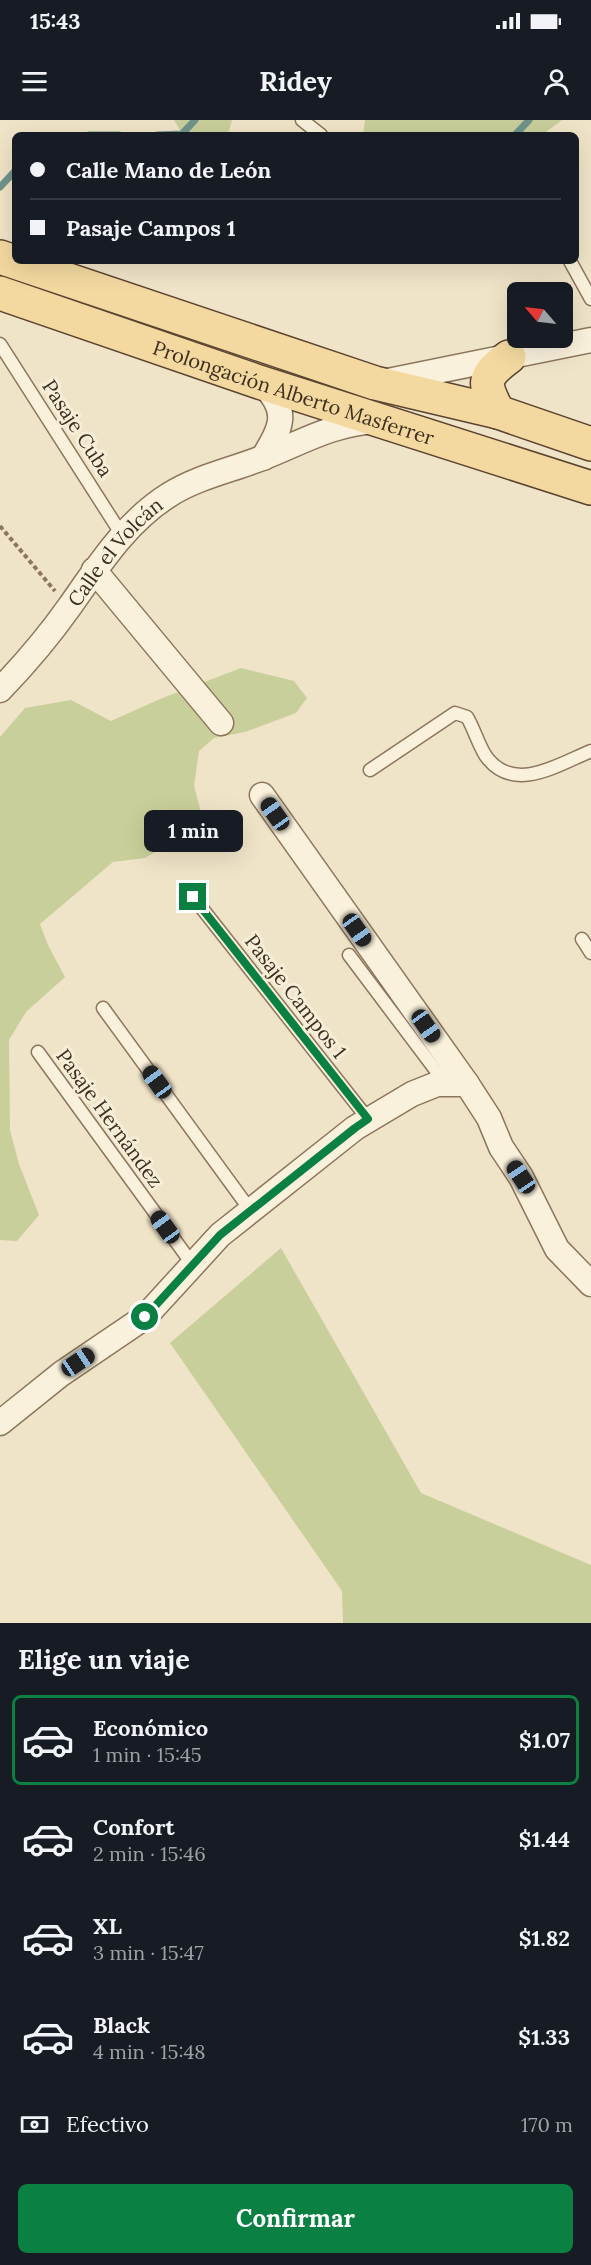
<!DOCTYPE html>
<html lang="es">
<meta charset="utf-8">
<style>
body{margin:0;font-family:Lora,serif;background:#20242c;color:#f1f3f6;height:100vh;display:flex;flex-direction:column;font-size:22px;white-space:nowrap}
*{box-sizing:border-box;margin:0}
p{font-size:20px;color:#9ea1a6}
.icon{flex:none;width:33px;height:33px;fill:none;stroke:currentColor;stroke-width:2;stroke-linecap:round;stroke-linejoin:round}
.map{position:relative;height:1503px;overflow:hidden}
.details{display:flex;flex-direction:column;background:#171b24;flex:1}
.details>*{flex:none}
.hud{position:absolute;left:12px;top:12px;width:567px;height:132px;border-radius:9px;box-shadow:0 6px 24px #0002;display:grid;align-content:center;height:132px;padding:0 18px;background:#171b24}
.needle{width:39px;rotate:298deg}
.buttons{position:absolute;left:507px;top:162px;display:grid;gap:12px}
.buttons a{display:grid;place-items:center;width:66px;height:66px;border-radius:9px;background:#171b24;box-shadow:0 6px 24px #0002;font-size:30px}
.end{position:absolute;width:27px;height:27px;margin:-14px;border:8px solid #0b8043;background:#fff;box-shadow:0 0 0 3px #fff}
.from{border-radius:50%}
.bubble{position:absolute;height:42px;border-radius:9px;background:#171b24;box-shadow:0 6px 24px #0002;font-size:20px;font-weight:700;line-height:42px;text-align:center}
.car{position:absolute;width:18px;height:36px;margin:-18px -9px;border-radius:8px;box-shadow:0 0 4px 2px #0007;background:linear-gradient(#222 24%,#8ab4d8 0 40%,#222 0 76%,#8ab4d8 0 86%,#222 0)}
.hud b{display:flex;align-items:center;gap:21px;height:57px;font-size:22px}
.hud b+b{border-top:2px solid #363941}
.hud i{width:15px;height:15px;background:#f1f3f6}
ul{padding:0;list-style:none}
li{display:flex;align-items:center;gap:18px;height:90px;margin:0 12px 9px;padding:0 6px;border:3px solid transparent;border-radius:9px}
li div{flex:1}
li b{display:block;font-size:22px}
li em{font-style:normal;font-weight:700}
li.selected{border-color:#0b8043}
li>.icon{width:54px;height:54px;stroke-width:1.5}
h2{padding:0 18px;font-size:27px;line-height:72px}
.pay{display:flex;align-items:center;gap:15px;height:66px;padding:0 18px;font-size:22px}
.pay p{margin-inline-start:auto}
.action{display:flex;gap:12px;margin-top:auto;padding:12px 18px}
.action a{flex:1;height:69px;border-radius:9px;background:#0b8043;color:#fff;font-size:24px;font-weight:700;line-height:69px;text-align:center}
.status{display:flex;justify-content:space-between;align-items:center;height:42px;padding:0 30px;background:#171b24;direction:ltr}
.status svg{height:16px;fill:currentColor}
header{display:flex;justify-content:space-between;align-items:center;height:78px;padding:0 18px;background:#171b24;font-size:27px;font-weight:700}
.map>svg:first-child{display:block}
.green{fill:#c9cf9b}
.lines{fill:none;stroke-linecap:round;stroke-linejoin:round}
.stream{stroke:#6f938a;stroke-width:7}
.service-casing{stroke:#8d765c;stroke-width:15}
.minor-casing{stroke:#8d765c;stroke-width:27}
.primary-casing{stroke:#5b4430;stroke-width:36}
.path{stroke:#8d765c;stroke-width:4;stroke-dasharray:4.5 3;stroke-linecap:butt}
.service{stroke:#faf1dc;stroke-width:12}
.minor{stroke:#faf1dc;stroke-width:24}
.primary{stroke:#f3d9a0;stroke-width:33}
.route{stroke:#0b8043;stroke-width:8}
.labels{text-anchor:middle;dominant-baseline:central;stroke-width:6;stroke-linejoin:round;paint-order:stroke}
.street-label{font-size:20px;fill:#3d2e20;stroke:#f7eed8}
</style>
<div class="status"><b>15:43</b><svg viewBox="0 0 49 12"><path d="M0 12V9h3v3zM5 12V6h3v6zM10 12V3h3v9zM15 12V0h3v12zM26 1h20v11H26zM47 4h2v5h-2z"/></svg></div>
<header><svg class="icon" aria-label="menu" viewBox="0 0 24 24"><path d="M4 6h16M4 12h16M4 18h16"/></svg>Ridey<svg class="icon" aria-label="person" viewBox="0 0 24 24"><circle cx="12" cy="8" r="4"/><path d="M4 21q1-7 8-7t8 7"/></svg></header>
<div class="map">
<svg width="591" height="1503" viewBox="0 0 591 1503">
<rect width="100%" height="100%" fill="#f0e4c8"/>
<g class="green">
<polygon points="174,0 232,0 229,11 223,15 183,15"/>
<polygon points="365,0 562,0 542,15 363,15"/>
<polygon points="241,548 294,561 307,578 296,593 245,612 214,618 199,631 194,666 201,692 178,718 145,738 113,742 40,804 48,825 65,857 26,892 9,920 10,1010 19,1044 39,1095 17,1121 0,1120 0,617 25,588 71,580 111,601 160,579"/>
<polygon points="281,1128 421,1373 591,1445 591,1503 343,1503 342,1471 170,1223"/>
</g>
<g class="lines">
<g class="stream">
<polyline points="89,15 119,15"/>
<polyline points="157,15 182,14 195,0"/>
<polyline points="515,15 529,0"/>
<polyline points="0,67 15,51"/>
</g>
<defs>
<g id="service">
<polyline points="302,0 321,15"/>
<polyline points="570,141 591,179"/>
<polyline points="0,224 122,415"/>
<path d="M370,650L455,593L467,597C474,608 480,630 488,639C516,673 559,644 591,631"/>
<polyline points="193,777 368,999"/>
<polyline points="582,819 591,833"/>
<polyline points="349,835 446,964"/>
<polyline points="103,888 251,1091"/>
<polyline points="38,932 193,1145"/>
</g>
<g id="minor">
<polyline points="383,262 591,220"/>
<path d="M262,263C290,292 282,306 263,338"/>
<polyline points="94,450 221,603"/>
<path id="s1" d="M0,570C23,546 51,513 70,486C99,445 126,402 169,375C197,357 232,350 262,338C303,322 329,305 374,301"/>
<polyline points="262,675 467,964"/>
<polyline points="0,1303 61,1254 145,1197 220,1115 355,1008 412,974 437,964 467,964 489,998 501,1027 521,1057 557,1129 591,1164"/>
</g>
<g id="primary">
<polyline points="0,137 375,263 498,292 591,324"/>
<path id="s2" d="M0,173L256,261L591,368"/>
<path d="M498,292C483,263 482,257 509,237"/>
</g>
</defs>
<use href="#service" class="service-casing"/>
<use href="#minor" class="minor-casing"/>
<use href="#primary" class="primary-casing"/>
<polyline class="path" points="0,406 55,471"/>
<use href="#service" class="service"/>
<use href="#minor" class="minor"/>
<use href="#primary" class="primary"/>
</g>
<g class="lines">
<polyline class="route" points="145,1197 220,1115 355,1008 368,999 193,777"/>
</g>
<g class="labels">
<g class="street-label">
<text stroke="none"><textPath href="#s2" startOffset="310">Prolongación Alberto Masferrer</textPath></text>
<text transform="translate(78 308) rotate(57)">Pasaje Cuba</text>
<text stroke="none"><textPath href="#s1" startOffset="180">Calle el Volcán</textPath></text>
<text transform="translate(296 876) rotate(52)">Pasaje Campos 1</text>
<text transform="translate(110 998) rotate(54)">Pasaje Hernández</text>
</g>
</g>
</svg>
<div class="buttons">
<a><svg class="needle" viewBox="-14 -14 28 28"><path d="M0-13l5 13h-10z" fill="#e53935"/><path d="M0 13l5-13h-10z" fill="#9ea1a6"/></svg></a>
</div>
<i class="end from" style="left:145px;top:1197px"></i>
<i class="end" style="left:193px;top:777px"></i>
<div class="bubble" style="left:144px;top:690px;width:99px">1 min</div>
<i class="car" style="left:275px;top:694px;rotate:325deg"></i>
<i class="car" style="left:357px;top:810px;rotate:145deg"></i>
<i class="car" style="left:426px;top:906px;rotate:145deg"></i>
<i class="car" style="left:157px;top:962px;rotate:324deg"></i>
<i class="car" style="left:521px;top:1057px;rotate:326deg"></i>
<i class="car" style="left:165px;top:1107px;rotate:324deg"></i>
<i class="car" style="left:78px;top:1242px;rotate:56deg"></i>
<div class="hud">
<b><i class="from"></i>Calle Mano de León</b>
<b><i></i>Pasaje Campos 1</b>
</div>
</div>
<section class="details">
<h2>Elige un viaje</h2>
<ul>
<li class="selected"><svg class="icon" aria-label="car" viewBox="0 0 24 24"><path d="M5 17H2v-5l4-1 3-4h7l3 4 3 1v5h-3M9 17h6M6 11h13"/><circle cx="7" cy="17" r="2"/><circle cx="17" cy="17" r="2"/></svg><div><b>Económico</b><p>1 min · 15:45</p></div><em>$1.07</em></li>
<li><svg class="icon" aria-label="car" viewBox="0 0 24 24"><path d="M5 17H2v-5l4-1 3-4h7l3 4 3 1v5h-3M9 17h6M6 11h13"/><circle cx="7" cy="17" r="2"/><circle cx="17" cy="17" r="2"/></svg><div><b>Confort</b><p>2 min · 15:46</p></div><em>$1.44</em></li>
<li><svg class="icon" aria-label="car" viewBox="0 0 24 24"><path d="M5 17H2v-5l4-1 3-4h7l3 4 3 1v5h-3M9 17h6M6 11h13"/><circle cx="7" cy="17" r="2"/><circle cx="17" cy="17" r="2"/></svg><div><b>XL</b><p>3 min · 15:47</p></div><em>$1.82</em></li>
<li><svg class="icon" aria-label="car" viewBox="0 0 24 24"><path d="M5 17H2v-5l4-1 3-4h7l3 4 3 1v5h-3M9 17h6M6 11h13"/><circle cx="7" cy="17" r="2"/><circle cx="17" cy="17" r="2"/></svg><div><b>Black</b><p>4 min · 15:48</p></div><em>$1.33</em></li>
</ul>
<div class="pay"><svg class="icon" aria-label="cash" viewBox="0 0 24 24"><path d="M3 7h18v10H3z"/><circle cx="12" cy="12" r="2"/></svg>Efectivo<p>170 m</p></div>
<div class="action"><a>Confirmar</a></div>
</section>
